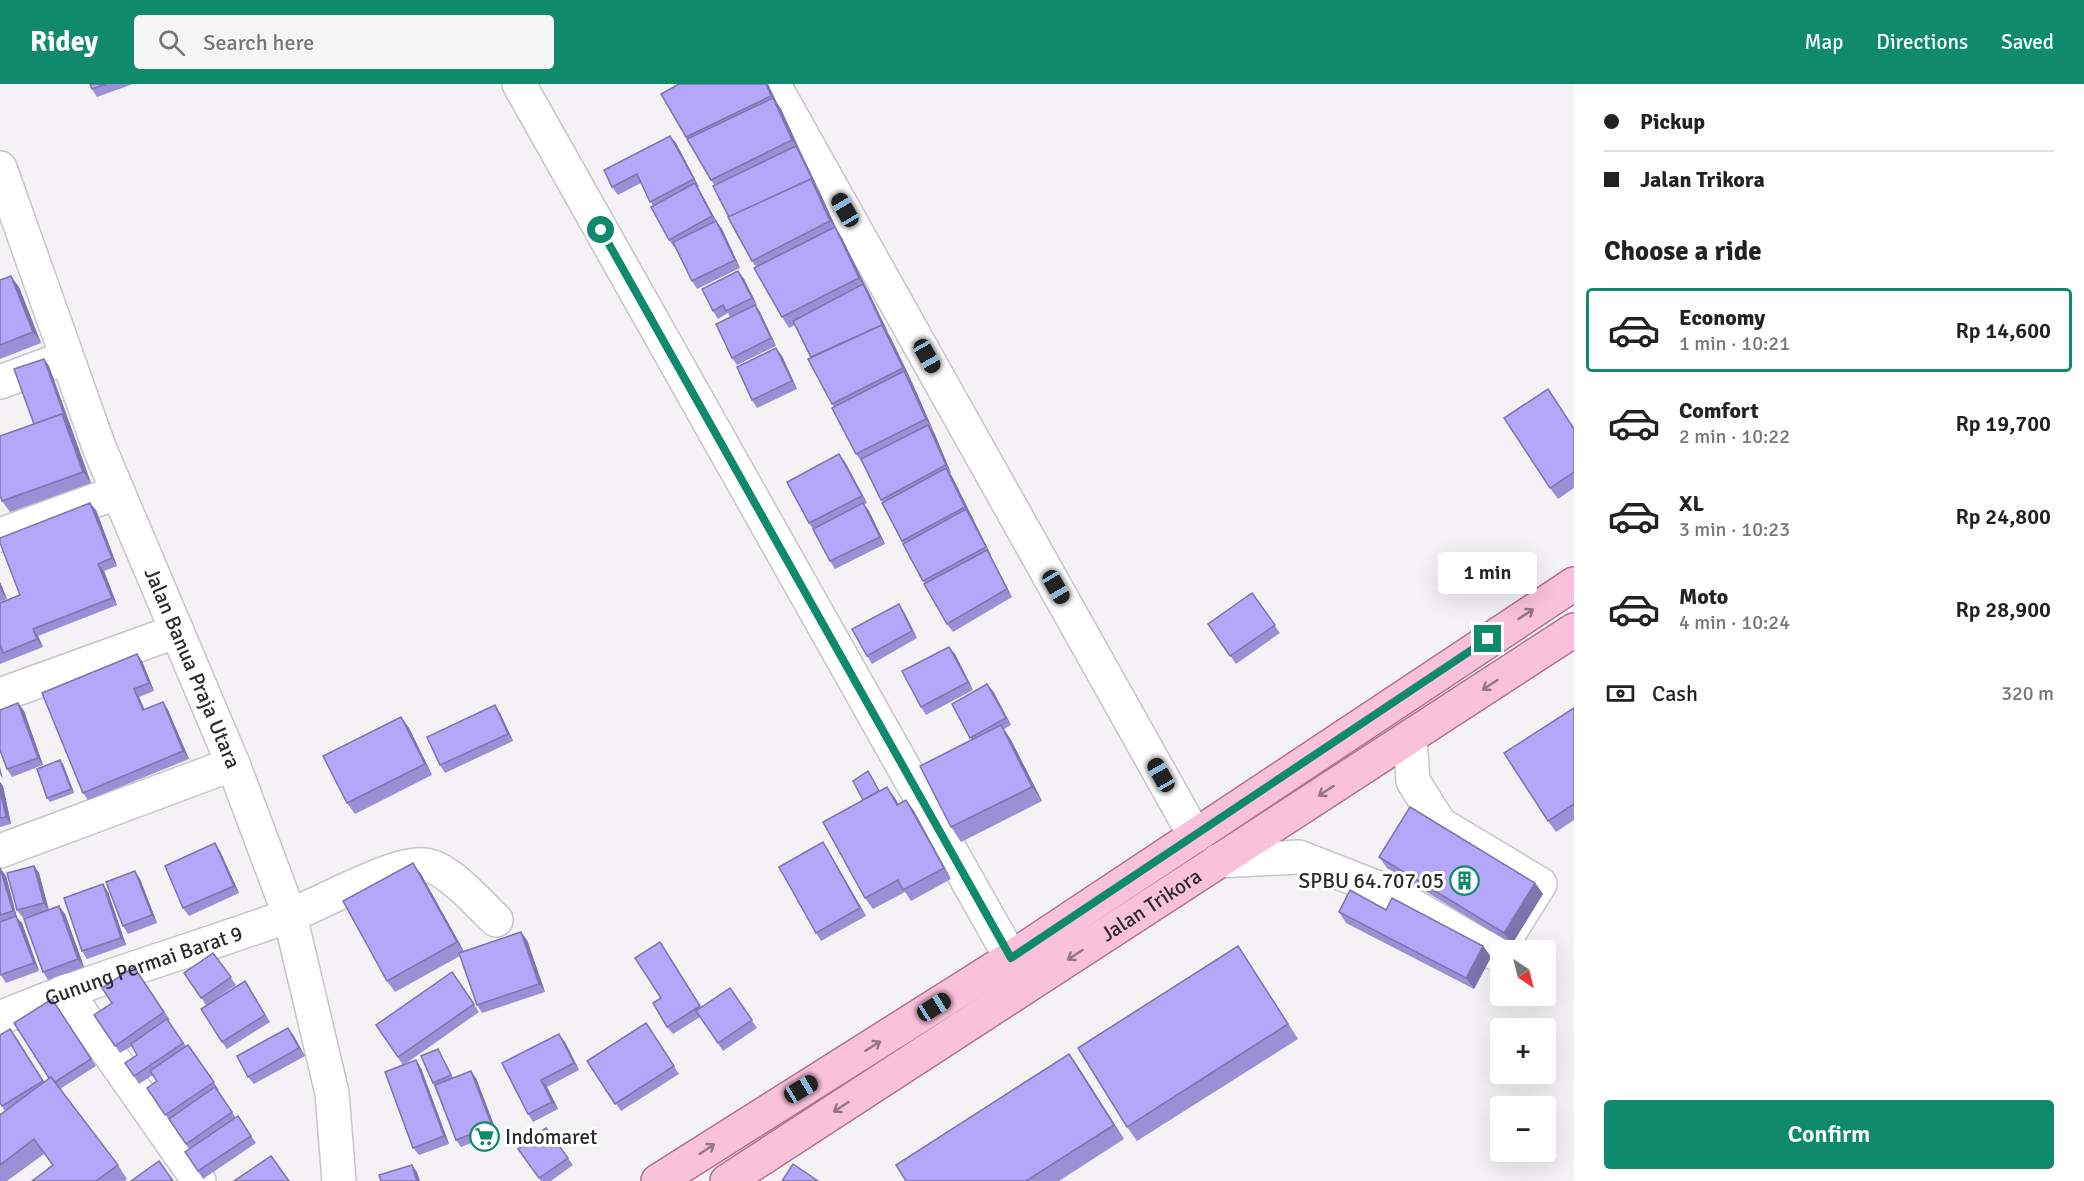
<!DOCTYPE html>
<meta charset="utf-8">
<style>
body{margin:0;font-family:Signika,sans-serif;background:#f6f6f6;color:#222;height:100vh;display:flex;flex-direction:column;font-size:22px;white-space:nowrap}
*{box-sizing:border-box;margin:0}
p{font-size:20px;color:#767676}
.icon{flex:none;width:33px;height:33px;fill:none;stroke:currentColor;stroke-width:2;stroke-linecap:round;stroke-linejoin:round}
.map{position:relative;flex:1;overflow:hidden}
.panel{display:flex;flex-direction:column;background:#fff;width:510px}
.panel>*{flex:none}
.hud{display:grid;align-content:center;height:132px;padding:0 30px;background:#fff}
.needle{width:39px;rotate:145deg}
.controls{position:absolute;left:1490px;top:856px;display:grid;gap:12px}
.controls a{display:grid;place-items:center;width:66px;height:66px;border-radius:6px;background:#fff;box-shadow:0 6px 24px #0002;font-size:30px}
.end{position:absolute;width:27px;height:27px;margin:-14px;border:8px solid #0f8a6d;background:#fff;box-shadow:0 0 0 3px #fff}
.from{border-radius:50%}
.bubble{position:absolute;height:42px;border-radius:6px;background:#fff;box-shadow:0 6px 24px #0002;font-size:20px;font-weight:600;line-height:42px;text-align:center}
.car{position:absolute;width:18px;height:36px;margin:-18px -9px;border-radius:8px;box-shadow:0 0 4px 2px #0007;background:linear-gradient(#222 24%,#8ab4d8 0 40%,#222 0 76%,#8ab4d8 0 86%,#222 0)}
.hud b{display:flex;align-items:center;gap:21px;height:57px;font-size:22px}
.hud b+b{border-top:2px solid #e0e0e0}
.hud i{width:15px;height:15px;background:#222}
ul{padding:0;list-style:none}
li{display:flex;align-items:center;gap:18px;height:84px;margin:0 12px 9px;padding:0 18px;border:3px solid transparent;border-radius:6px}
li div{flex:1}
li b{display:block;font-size:22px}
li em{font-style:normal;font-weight:600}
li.selected{border-color:#0f8a6d}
li>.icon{width:54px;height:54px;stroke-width:1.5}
h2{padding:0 30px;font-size:27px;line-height:72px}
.pay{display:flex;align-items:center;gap:15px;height:66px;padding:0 30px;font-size:22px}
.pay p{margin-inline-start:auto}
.cta{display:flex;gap:12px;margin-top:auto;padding:12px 30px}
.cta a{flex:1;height:69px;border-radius:6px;background:#0f8a6d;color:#fff;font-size:24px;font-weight:600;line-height:69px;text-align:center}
header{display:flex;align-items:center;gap:36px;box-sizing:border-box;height:84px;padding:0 30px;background:#0f8a6d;color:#fff}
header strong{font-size:28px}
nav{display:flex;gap:33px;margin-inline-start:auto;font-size:21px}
.search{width:420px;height:54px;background:#f6f6f6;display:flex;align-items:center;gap:15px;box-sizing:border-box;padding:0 21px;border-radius:6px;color:#767676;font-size:22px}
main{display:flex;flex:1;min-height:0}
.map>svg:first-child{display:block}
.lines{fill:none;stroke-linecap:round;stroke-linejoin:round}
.minor-casing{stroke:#c7c5c8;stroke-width:36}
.major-casing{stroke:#b0728e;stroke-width:36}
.minor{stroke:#fff;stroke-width:33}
.major{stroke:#fac1da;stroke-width:33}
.wall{fill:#9b8fd5}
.shaded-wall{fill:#7e74ae}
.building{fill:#b4a6f8;stroke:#7e74ae;stroke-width:1.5}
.oneway{stroke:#947684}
.route{stroke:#0f8a6d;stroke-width:8}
.labels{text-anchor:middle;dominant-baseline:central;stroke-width:6;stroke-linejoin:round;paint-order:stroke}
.street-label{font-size:21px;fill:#2d2c2d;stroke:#fff}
.poi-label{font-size:21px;fill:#2d2c2d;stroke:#fff;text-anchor:end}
</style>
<header>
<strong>Ridey</strong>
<div class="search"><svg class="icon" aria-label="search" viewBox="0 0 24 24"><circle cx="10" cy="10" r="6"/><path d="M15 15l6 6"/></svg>Search here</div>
<nav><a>Map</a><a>Directions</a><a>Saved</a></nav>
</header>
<main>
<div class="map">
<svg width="1574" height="1097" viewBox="0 0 1574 1097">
<rect width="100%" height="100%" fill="#f5f2f6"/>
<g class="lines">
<defs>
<g id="minor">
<polyline points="519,0 1011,874"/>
<polyline points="774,1 1195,752"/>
<path id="s1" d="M0,84L99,363L233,680L290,832L332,1009L339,1097"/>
<polyline points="0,298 57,277"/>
<polyline points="0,451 118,408"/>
<polyline points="0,611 177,547"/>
<polyline points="0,767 233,680"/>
<polyline points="1218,777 1299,773 1391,809 1496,870 1540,800 1440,740 1413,697 1410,653"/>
<polyline points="65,906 199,1097"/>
<path id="s2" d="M0,934C94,894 192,867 288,832C321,820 393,778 424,781C447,782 479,820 496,836"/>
</g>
<g id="major">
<polyline points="658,1097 1011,874 1574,500"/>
<path id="s3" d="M727,1097L1574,546"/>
</g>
</defs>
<use href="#minor" class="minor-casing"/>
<use href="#major" class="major-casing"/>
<use href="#minor" class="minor"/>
<use href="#major" class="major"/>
</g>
<g class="wall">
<polygon points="90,0 133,0 97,13 92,5"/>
<polygon points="768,0 777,19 781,25 837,146 842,154 865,202 869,208 888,250 911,296 910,296 933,346 933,347 951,389 950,390 991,471 990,471 1012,513 953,548 947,540 903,460 864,381 856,370 795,241 789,244 782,233 756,183 752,177 729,133 714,101 661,10"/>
<polygon points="670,52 676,59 699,103 698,103 716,137 722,145 740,184 697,205 692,197 675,163 674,163 669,156 653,122 641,99 618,111 612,103"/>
<polygon points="738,187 744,195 757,221 756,222 760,228 776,262 737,281 732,274 730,233 728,229 718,235 713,227"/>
<polygon points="0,196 19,203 41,259 0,275"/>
<polygon points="782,272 797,305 757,324 752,316"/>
<polygon points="44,275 49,282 91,399 10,428 2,417 34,340"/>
<polygon points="1574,344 1574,404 1558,415 1550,404"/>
<polygon points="839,370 845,378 867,419 864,421 869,427 885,460 835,485 830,477 813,445 809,439"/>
<polygon points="96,426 117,482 104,487 117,521 38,552 43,563 0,580 0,519 20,511"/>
<polygon points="0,498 7,515 0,518"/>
<polygon points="1252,509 1280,549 1236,580 1208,540"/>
<polygon points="899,520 904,528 917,554 872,580 867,572"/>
<polygon points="137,570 142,577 154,607 139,613 145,626 163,618 168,626 189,675 88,716 83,709"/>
<polygon points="955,570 973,606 926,631 921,623"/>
<polygon points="993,607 1011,641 1004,645 1011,656 1042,717 961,758 951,743 972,656 952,620"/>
<polygon points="18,619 24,627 43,681 12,693 7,685"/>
<polygon points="1574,624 1574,736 1556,748 1548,737"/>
<polygon points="500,629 513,657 445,689 440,681"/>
<polygon points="401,633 409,644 432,691 355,730 347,719"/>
<polygon points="63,680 74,709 50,718 47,714"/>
<polygon points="871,691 879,707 887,703 898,720 906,716 914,727 951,795 911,817 905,808 873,825 865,814 863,716"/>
<polygon points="0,698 3,702 11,740 0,743"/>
<polygon points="823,758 828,766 866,832 821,857 816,849"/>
<polygon points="220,767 239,809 189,832 183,824"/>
<polygon points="1379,773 1535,799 1543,810 1512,860 1387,784"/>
<polygon points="34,782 39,789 49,826 65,830 84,883 48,896 43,888 39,830 23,834 17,826"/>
<polygon points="0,784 6,792 17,834 22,839 39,887 6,899 0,890"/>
<polygon points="421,790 464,868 527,856 545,908 482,929 477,921 460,872 395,908 387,897"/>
<polygon points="140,795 157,839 128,850 123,842"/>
<polygon points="108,808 126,861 87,875 82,867"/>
<polygon points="1386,826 1483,862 1491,873 1474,905 1346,839 1339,828"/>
<polygon points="665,866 701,923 730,904 757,944 723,967 700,933 673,950 667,943 661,914"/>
<polygon points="213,869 236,901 214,916 245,897 270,938 227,965 222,958 206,921 184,889"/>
<polygon points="1248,877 1298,955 1137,1057 1127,1043"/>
<polygon points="134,883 170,936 168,937 186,962 188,961 219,1006 218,1006 236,1034 238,1032 256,1059 203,1095 185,1068 189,1065 147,1004 157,997 153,991 139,1000 125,979 137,971 132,962 120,969 94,931 112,919"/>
<polygon points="452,888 479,928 405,980 421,984 449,1060 419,1071 413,1064 403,981 376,941"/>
<polygon points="52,915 96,982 60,1005 118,1081 127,1095 125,1097 32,1097 53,1081 44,1070 7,1097 0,1097 0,1031 5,1027 0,1019 16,953 44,998 49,994"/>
<polygon points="646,939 679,990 621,1027 587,977"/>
<polygon points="288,944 305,972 254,1000 248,993"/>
<polygon points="565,958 579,986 547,1003 558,1025 533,1038 528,1030 502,979"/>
<polygon points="438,965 453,994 476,994 497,1049 461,1063 456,1056 433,999"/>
<polygon points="1069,970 1124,1055 1059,1097 906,1097"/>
<polygon points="546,1044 573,1081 551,1097 541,1097 518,1065"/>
</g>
<g class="shaded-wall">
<polygon points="766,0 768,0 777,19 781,25 800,67 792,56 776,19 771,12"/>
<polygon points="670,52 676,59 699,103 694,95"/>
<polygon points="796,62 801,69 818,104 813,97"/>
<polygon points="811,95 819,106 837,146 842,154 889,250 883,242 865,203 859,194 836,145 830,137"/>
<polygon points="695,99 700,107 718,140 712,132"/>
<polygon points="716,137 722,145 740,184 735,176"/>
<polygon points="738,187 744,195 757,221 752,214"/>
<polygon points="11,192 19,203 41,259 33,248"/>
<polygon points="755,221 760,228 776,262 771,254"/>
<polygon points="882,241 890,252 911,296 903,284"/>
<polygon points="776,264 782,272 797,305 792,297"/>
<polygon points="44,275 49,282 91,399 83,388"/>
<polygon points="904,287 912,298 933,346 926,335"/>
<polygon points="928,341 934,348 951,389 946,381"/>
<polygon points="839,370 845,378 867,419 862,412"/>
<polygon points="946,384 952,392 991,471 986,463 965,423"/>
<polygon points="90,419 96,426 117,482 112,474"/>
<polygon points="863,419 869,427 885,460 880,453"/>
<polygon points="987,466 992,474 1012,513 1007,505"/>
<polygon points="98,480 104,487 117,521 112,514"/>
<polygon points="0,498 7,515 1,507 0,503"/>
<polygon points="899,520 904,528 917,554 912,547"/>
<polygon points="33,545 38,552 43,563 37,555"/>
<polygon points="949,563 955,570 973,606 968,598"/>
<polygon points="137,570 142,577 154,607 149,599"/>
<polygon points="987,600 993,607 1011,641 1006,634"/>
<polygon points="134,605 139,613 148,634 143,626"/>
<polygon points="163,618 168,626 189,675 183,667"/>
<polygon points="18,619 24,627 43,681 38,674"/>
<polygon points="495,621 500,629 513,657 508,650"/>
<polygon points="401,633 409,644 432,691 425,680"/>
<polygon points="1001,641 1011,656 1042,717 1032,703"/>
<polygon points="60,676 63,680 74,709 71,705"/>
<polygon points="0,683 3,695 0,690"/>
<polygon points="0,698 3,702 11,740 6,733 0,705"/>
<polygon points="887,703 895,714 905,732 897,721"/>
<polygon points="906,716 914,727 951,795 944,784"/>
<polygon points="823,758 828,766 866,832 860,824"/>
<polygon points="215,759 220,767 239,809 234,802"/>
<polygon points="413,779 421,790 465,869 457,858"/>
<polygon points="34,782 39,789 49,827 44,819"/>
<polygon points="0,784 6,792 17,834 22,839 39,887 34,879 17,834 13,827"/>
<polygon points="135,787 140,795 157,839 152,831"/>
<polygon points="1535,799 1543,810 1512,860 1504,849"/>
<polygon points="103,800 108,808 126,861 121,854"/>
<polygon points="59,822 65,830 84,883 78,875"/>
<polygon points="521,848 527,856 545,908 539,900"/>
<polygon points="1238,862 1248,877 1298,955 1288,940"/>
<polygon points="1483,862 1491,873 1474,905 1466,894"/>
<polygon points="288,944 294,952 305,972 299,964"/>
<polygon points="559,950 565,958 579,986 574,979"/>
<polygon points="1069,970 1079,984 1124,1055 1114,1041"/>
<polygon points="416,976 421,984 449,1060 444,1052"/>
<polygon points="471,987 476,994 497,1049 492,1042"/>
<polygon points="541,996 547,1003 558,1025 552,1018"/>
<polygon points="412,1081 417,1088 420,1097 417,1097"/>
</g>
<g class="building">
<polygon points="90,0 106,0 92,5"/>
<polygon points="679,0 766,0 771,12 686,53 661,10"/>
<polygon points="773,14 792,56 711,96 687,55"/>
<polygon points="670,52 694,95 650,118 637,90 612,103 604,86"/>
<polygon points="796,62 813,97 812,97 811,95 729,133 713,102"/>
<polygon points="811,95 830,137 752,177 728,133"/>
<polygon points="695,99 712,132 669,156 651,123"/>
<polygon points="716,137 735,176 692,197 673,158"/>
<polygon points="835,143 859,194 782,233 754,184"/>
<polygon points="738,187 752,214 726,227 723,221 713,227 702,205"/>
<polygon points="11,192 33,248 0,261 0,196"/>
<polygon points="863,200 883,242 882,241 811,273 793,237"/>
<polygon points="755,221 771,254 732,274 716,240"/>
<polygon points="882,241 903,284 832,320 808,275"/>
<polygon points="776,264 792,297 752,316 737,283"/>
<polygon points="44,275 65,333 62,330 34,340 14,285"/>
<polygon points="904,287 926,335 856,370 832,324"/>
<polygon points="1548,305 1574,345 1574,388 1550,404 1504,334"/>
<polygon points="62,330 83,388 2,417 0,411 0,352"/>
<polygon points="928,341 946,381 881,416 861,375"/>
<polygon points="839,370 862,412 809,439 787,398"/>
<polygon points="946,384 965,423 902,457 882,419"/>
<polygon points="90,419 112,474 98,480 112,514 33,545 37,555 3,569 0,560 0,519 20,511 0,459 0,454"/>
<polygon points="863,419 880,453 830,477 813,445"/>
<polygon points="966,425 986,463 923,497 903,460"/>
<polygon points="987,466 1007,505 947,540 924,500"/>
<polygon points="1252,509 1275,541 1230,572 1208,540"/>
<polygon points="899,520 912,547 867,572 852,545"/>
<polygon points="949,563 968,598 921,623 902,587"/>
<polygon points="137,570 149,599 134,605 143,626 163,618 183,667 83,709 42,609"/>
<polygon points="987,600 1006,634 970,654 952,620"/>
<polygon points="18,619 38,674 7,685 0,666 0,626"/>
<polygon points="495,621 508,650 440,681 427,653"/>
<polygon points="1574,624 1574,720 1548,737 1504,669"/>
<polygon points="401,633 425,680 347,719 323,672"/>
<polygon points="1001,641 1032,703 951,743 920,682"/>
<polygon points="60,676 71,705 47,714 37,685"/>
<polygon points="868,687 879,707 863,716 853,697"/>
<polygon points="887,703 897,721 906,716 944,784 903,806 898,796 865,814 823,738"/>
<polygon points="0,705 6,733 0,734"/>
<polygon points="1410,723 1535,799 1504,849 1379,773"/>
<polygon points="823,758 860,824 816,849 779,783"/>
<polygon points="215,759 234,802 183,824 165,782"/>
<polygon points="413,779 457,858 387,897 343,817"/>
<polygon points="34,782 44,819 17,826 7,789"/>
<polygon points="0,784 13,827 0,831"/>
<polygon points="135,787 152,831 123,842 106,798"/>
<polygon points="103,800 121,854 82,867 64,814"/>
<polygon points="1350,806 1386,826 1392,814 1483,862 1466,894 1339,828"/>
<polygon points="59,822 78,875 43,888 24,835"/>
<polygon points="16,832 34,879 0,891 0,838"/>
<polygon points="521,848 539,900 477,921 459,869"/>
<polygon points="660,858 700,922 667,943 653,919 661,914 635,874"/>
<polygon points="1238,862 1288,940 1127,1043 1078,964"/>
<polygon points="213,869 231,893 201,914 184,889"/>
<polygon points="134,883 164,928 115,962 94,931 112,919 102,904"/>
<polygon points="452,888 474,920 398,973 376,941"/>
<polygon points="245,897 265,931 222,958 201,925"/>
<polygon points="730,904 752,936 718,959 696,927"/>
<polygon points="52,915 91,975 55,998 51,993 49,994 14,939"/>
<polygon points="167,935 183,959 134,992 125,979 137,971 131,960"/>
<polygon points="646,939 674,982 615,1020 587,977"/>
<polygon points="288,944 299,964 248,993 237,972"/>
<polygon points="10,945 43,997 2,1022 0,1019 0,951"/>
<polygon points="559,950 574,979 541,996 552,1018 528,1030 502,979"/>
<polygon points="188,961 214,998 165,1031 147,1004 157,997 150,987"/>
<polygon points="438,965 451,991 433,999 421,972"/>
<polygon points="1069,970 1114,1041 1026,1097 906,1097 896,1081"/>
<polygon points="416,976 444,1052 413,1064 385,988"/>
<polygon points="471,987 492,1042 456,1056 435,1001"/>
<polygon points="51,993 118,1081 96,1097 32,1097 53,1081 34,1055 0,1081 0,1031"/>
<polygon points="215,1003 232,1028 186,1060 169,1035"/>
<polygon points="238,1032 251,1052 198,1087 185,1068"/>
<polygon points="546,1044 568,1074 539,1094 518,1065"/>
<polygon points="271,1072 289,1097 234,1097"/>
<polygon points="159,1077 173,1097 131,1097"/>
<polygon points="793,1080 818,1097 782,1097"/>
<polygon points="412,1081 417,1097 381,1097 379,1091"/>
</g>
<defs><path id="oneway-shaft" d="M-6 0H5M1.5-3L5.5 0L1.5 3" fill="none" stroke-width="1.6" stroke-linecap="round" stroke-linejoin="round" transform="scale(1.5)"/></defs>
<g class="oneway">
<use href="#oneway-shaft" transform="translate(1526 530) rotate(-33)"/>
<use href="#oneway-shaft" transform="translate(1490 601) rotate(147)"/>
<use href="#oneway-shaft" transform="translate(1326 707) rotate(147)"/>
<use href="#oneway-shaft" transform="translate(1075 871) rotate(147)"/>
<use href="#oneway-shaft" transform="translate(873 962) rotate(-32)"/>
<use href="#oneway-shaft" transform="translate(841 1023) rotate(147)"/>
<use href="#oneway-shaft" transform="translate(707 1065) rotate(-33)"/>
</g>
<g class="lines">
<polyline class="route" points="601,146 1011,874 1488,555"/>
</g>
<defs>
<symbol id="building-ring" viewBox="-11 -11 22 22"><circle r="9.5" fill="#fff" stroke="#0f8a6d" stroke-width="1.5"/><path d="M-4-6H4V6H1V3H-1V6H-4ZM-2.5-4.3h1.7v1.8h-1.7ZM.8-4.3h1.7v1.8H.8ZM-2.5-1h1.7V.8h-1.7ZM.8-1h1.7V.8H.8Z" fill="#0f8a6d"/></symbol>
<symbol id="supermarket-ring" viewBox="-11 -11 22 22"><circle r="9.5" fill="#fff" stroke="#0f8a6d" stroke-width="1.5"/><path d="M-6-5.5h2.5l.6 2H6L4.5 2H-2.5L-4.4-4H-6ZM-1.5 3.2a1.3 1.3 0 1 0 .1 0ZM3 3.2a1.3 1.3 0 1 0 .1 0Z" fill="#0f8a6d"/></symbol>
</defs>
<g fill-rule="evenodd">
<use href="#building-ring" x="1448" y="780" width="33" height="33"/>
<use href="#supermarket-ring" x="468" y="1036" width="33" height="33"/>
</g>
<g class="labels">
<g class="street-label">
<text stroke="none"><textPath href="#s1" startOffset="536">Jalan Banua Praja Utara</textPath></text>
<text stroke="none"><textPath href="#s3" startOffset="506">Jalan Trikora</textPath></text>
<text stroke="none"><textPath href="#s2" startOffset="153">Gunung Permai Barat 9</textPath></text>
</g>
<g class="poi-label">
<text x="1444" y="797">SPBU 64.707.05</text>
<text x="505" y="1053" text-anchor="start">Indomaret</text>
</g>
</g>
</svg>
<div class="controls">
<a><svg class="needle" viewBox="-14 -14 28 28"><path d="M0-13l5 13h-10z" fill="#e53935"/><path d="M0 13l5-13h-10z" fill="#767676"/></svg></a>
<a>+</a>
<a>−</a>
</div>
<i class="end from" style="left:601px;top:146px"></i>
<i class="end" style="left:1488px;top:555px"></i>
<div class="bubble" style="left:1438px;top:468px;width:99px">1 min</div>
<i class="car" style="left:845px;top:126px;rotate:330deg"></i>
<i class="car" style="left:927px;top:272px;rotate:151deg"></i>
<i class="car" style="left:1056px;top:503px;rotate:150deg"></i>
<i class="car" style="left:1161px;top:691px;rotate:331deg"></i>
<i class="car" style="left:934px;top:923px;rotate:58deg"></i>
<i class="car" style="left:801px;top:1005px;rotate:59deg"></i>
</div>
<section class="panel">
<div class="hud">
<b><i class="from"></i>Pickup</b>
<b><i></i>Jalan Trikora</b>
</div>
<h2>Choose a ride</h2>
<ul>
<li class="selected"><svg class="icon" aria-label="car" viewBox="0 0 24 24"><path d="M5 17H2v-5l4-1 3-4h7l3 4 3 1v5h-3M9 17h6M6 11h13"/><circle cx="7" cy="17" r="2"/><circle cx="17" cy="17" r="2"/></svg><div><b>Economy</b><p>1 min · 10:21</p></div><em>Rp 14,600</em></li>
<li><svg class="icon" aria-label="car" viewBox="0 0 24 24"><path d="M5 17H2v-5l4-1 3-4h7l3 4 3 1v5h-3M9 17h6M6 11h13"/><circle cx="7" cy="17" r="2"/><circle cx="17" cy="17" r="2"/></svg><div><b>Comfort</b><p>2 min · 10:22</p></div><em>Rp 19,700</em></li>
<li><svg class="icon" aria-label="car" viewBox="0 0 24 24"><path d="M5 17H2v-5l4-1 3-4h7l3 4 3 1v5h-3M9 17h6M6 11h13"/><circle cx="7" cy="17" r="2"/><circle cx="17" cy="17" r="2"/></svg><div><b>XL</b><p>3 min · 10:23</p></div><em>Rp 24,800</em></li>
<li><svg class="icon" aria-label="car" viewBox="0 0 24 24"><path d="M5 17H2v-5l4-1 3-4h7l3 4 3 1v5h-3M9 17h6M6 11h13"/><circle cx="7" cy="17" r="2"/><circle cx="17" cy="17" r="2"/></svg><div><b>Moto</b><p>4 min · 10:24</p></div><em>Rp 28,900</em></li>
</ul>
<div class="pay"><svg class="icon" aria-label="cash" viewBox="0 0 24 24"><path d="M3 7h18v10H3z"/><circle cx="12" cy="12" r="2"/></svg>Cash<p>320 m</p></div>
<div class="cta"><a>Confirm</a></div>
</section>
</main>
